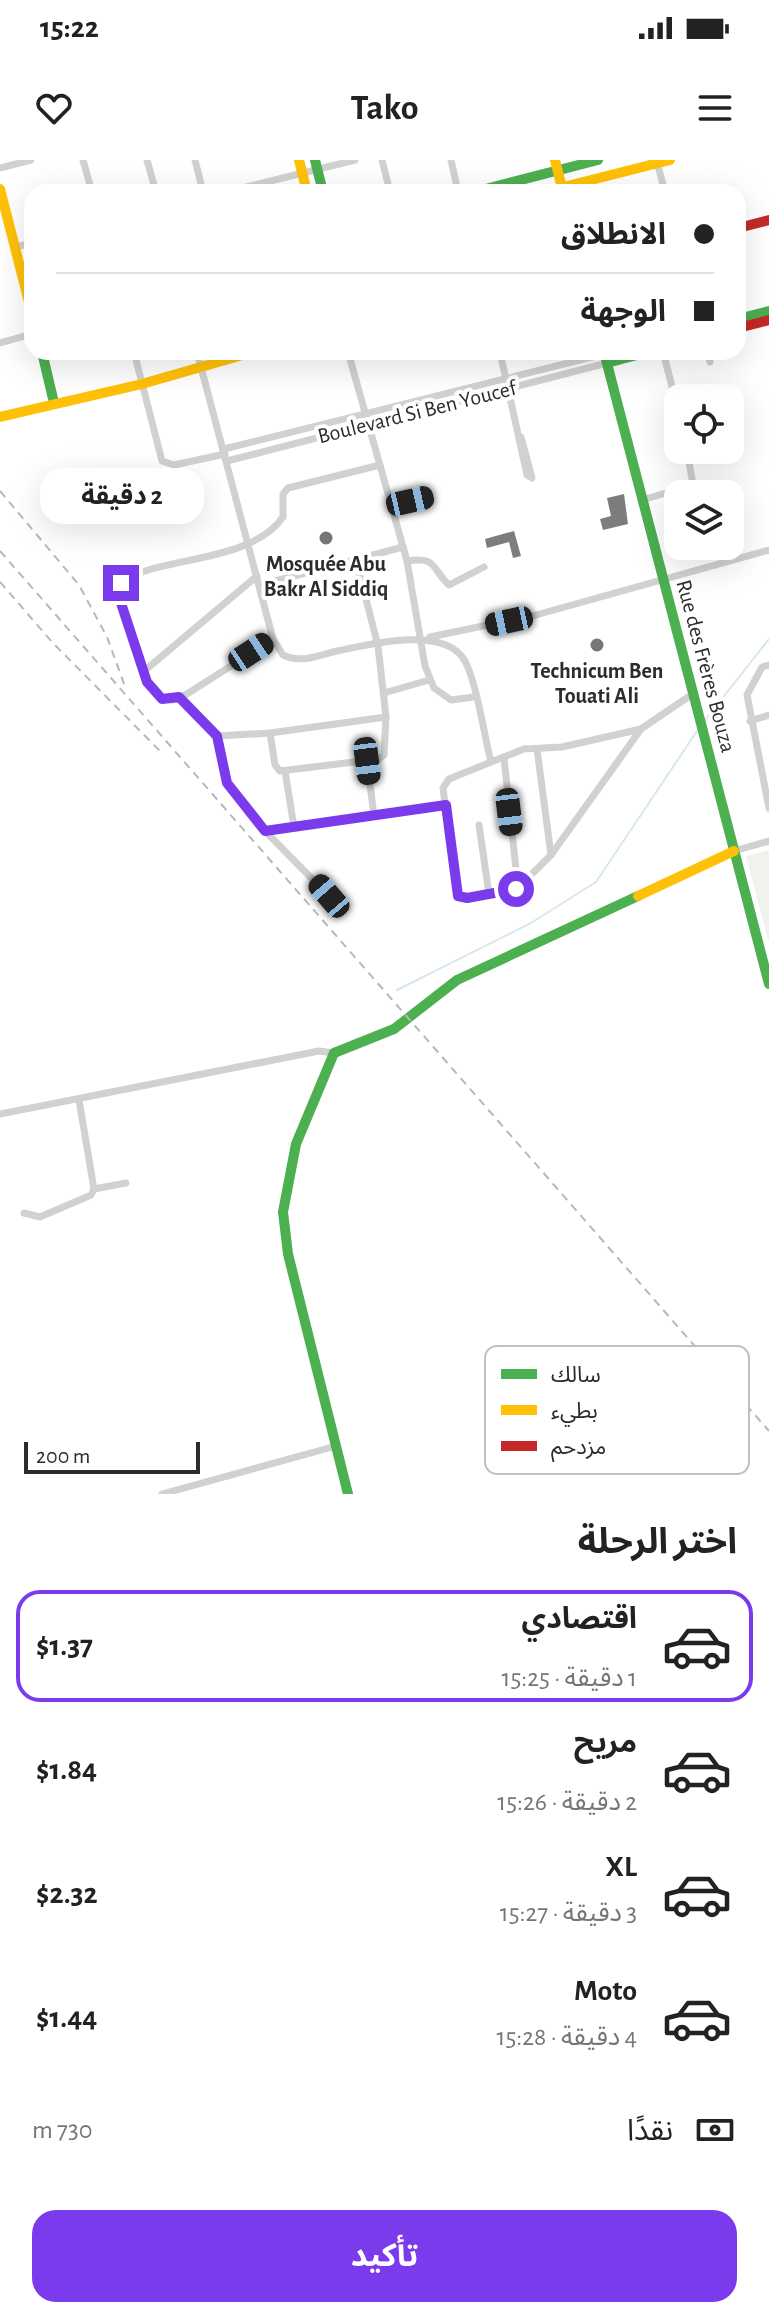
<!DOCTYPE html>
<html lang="ar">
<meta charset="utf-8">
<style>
body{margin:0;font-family:"Alegreya Sans","Noto Sans Arabic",sans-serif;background:#f6f6f6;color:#222;direction:rtl;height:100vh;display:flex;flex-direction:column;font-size:30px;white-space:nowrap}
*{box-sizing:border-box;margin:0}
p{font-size:26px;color:#767676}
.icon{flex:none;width:44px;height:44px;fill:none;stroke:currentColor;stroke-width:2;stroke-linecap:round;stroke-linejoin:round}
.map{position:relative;height:1334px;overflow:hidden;direction:ltr}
.details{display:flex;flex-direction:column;background:#fff;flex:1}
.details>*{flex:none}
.top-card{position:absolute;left:24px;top:24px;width:722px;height:176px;border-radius:24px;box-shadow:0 8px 32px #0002;direction:rtl;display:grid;align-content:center;height:176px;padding:0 32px;background:#fff}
.controls{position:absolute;left:664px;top:224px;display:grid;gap:16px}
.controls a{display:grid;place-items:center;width:80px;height:80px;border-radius:16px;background:#fff;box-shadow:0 8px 32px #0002;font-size:40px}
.scale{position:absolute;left:24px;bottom:20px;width:176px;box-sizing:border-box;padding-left:8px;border:4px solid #2c2c2c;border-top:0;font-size:22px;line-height:28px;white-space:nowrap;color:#2c2c2c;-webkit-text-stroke:6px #fff;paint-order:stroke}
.end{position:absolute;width:36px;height:36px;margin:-18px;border:10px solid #7c3aed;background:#fff;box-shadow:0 0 0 4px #fff}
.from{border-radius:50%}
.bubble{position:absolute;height:56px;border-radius:24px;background:#fff;box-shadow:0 8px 32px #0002;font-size:26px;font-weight:700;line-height:56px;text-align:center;direction:rtl}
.car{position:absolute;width:24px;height:48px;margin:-24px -12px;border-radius:10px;box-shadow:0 0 6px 2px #0007;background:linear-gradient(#222 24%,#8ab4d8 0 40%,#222 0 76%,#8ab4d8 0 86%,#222 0)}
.top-card b{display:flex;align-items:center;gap:28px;height:76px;font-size:30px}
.top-card b+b{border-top:2px solid #e0e0e0}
.top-card i{width:20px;height:20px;background:#222}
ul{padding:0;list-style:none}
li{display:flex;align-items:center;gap:24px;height:112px;margin:0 16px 12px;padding:0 16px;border:4px solid transparent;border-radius:24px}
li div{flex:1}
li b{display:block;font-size:30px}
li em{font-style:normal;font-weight:700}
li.active{border-color:#7c3aed}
li>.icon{width:72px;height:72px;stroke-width:1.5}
h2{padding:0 32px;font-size:36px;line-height:96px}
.pay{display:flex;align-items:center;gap:20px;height:88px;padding:0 32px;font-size:30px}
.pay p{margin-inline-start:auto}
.action{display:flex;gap:16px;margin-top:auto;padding:16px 32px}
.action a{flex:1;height:92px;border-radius:24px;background:#7c3aed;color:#fff;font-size:32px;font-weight:700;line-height:92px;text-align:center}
.status{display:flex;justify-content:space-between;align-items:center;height:56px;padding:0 40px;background:#fff;direction:ltr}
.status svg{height:22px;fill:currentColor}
header{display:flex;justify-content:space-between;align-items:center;height:104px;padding:0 32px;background:#fff;font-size:36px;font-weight:700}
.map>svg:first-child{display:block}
.green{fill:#eff3eb}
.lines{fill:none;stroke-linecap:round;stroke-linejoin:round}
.stream{stroke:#d8e6ef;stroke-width:2}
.building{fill:#7d7d7d}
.street{stroke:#d1d1d1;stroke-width:7}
.fast{stroke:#4caf50;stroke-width:10}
.slow{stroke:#ffc107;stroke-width:10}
.jam{stroke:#c62828;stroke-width:10}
.rail{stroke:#b8b8b8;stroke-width:2;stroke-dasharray:8 6;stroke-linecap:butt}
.route{stroke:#7c3aed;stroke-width:10}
.poi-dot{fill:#767676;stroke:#fff;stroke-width:3}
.labels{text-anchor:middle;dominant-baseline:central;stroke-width:8;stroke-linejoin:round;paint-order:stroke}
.street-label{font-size:22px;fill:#2c2c2c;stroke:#fff}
.poi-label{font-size:22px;font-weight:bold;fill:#2c2c2c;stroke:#fff}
.key{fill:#fff;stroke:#c0c0c0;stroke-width:2}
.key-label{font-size:22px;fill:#2c2c2c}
</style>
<div class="status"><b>15:22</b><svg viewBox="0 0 49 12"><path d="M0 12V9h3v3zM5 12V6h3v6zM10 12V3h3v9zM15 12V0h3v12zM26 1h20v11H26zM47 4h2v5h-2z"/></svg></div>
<header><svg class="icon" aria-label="menu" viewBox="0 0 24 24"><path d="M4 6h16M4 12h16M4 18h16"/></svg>Tako<svg class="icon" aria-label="heart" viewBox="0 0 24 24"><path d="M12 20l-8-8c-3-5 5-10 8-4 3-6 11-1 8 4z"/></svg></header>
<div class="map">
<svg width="769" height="1334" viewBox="0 0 769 1334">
<rect width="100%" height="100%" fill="#fff"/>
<polygon class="green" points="769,690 769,783 746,696"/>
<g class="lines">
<g class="stream">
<polyline points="706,559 769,479"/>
<polyline points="397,830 531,763 596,722 697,571"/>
</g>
</g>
<g class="building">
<polygon points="624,334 628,364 603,370 600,359 611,356 607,338"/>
<polygon points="514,371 521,396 513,398 509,382 487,388 485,379"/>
</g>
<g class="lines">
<g class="street">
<polyline points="83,0 92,32"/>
<polyline points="147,0 156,32"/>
<polyline points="195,0 203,32"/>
<polyline points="382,0 390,32"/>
<polyline points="451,0 458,32"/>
<polyline points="657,2 665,32"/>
<polyline points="0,8 31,0"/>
<polyline points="226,32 355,0"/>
<polyline points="15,87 32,83"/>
<polyline points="0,183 32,174"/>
<polyline points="134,192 162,301 174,305 225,294"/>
<path d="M197,192L273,479L283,495C302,504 319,495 337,491C370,484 445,465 465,501C477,524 484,575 491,602L524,589L562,587L641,569L694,533"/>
<polyline points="348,192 407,401 425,506 434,528 451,540 474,537"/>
<polyline points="500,192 527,315 532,318 521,277"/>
<polyline points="663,192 678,249"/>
<polyline points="707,192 710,202"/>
<polyline points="224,289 604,194"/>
<polyline points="227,301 607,203"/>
<polyline points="642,340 693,325 687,290"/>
<polyline points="392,346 428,337"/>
<polyline points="356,400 378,486 386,557 270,573 217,576 227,623 265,671 446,645"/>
<path d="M407,401C438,396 431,409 449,425L484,407"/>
<polyline points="260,425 403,387"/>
<polyline points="430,477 536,455 769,390"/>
<path d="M273,479L187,534L173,540L162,539L147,522L119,437V428C138,395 248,408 283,357V334L288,328L380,305"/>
<polyline points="769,505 762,507 747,535 769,648"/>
<polyline points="143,512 257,416"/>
<polyline points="384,533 429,520"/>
<polyline points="179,537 217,576"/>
<polyline points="750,561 769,555"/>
<polyline points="270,573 275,605 280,611 379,599 384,595 386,557"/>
<polyline points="537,589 551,695"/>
<polyline points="504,598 518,728"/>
<polyline points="367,601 374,656"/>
<polyline points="491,602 449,619 443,628 456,730 462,738 518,728 551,695 641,569"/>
<polyline points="285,611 294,667"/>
<polyline points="479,665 489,734"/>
<polyline points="265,671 329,736"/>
<polyline points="734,691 769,681"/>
<polyline points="0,954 319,891 334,893"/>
<polyline points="94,1029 126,1023"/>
<polyline points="24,1053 40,1057 91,1035 94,1029 79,940"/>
<polyline points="162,1334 336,1286"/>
</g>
<g class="fast">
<polyline points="315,0 323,32"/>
<polyline points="474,32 598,0"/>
<polyline points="738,159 769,151"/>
<polyline points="42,192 54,243"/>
<polyline points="604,192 769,824"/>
<polyline points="607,203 648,192"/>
<polyline points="348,1334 288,1094 283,1052 296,984 334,893 394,869 457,820 638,736"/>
</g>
<g class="slow">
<polyline points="299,0 307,32"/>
<polyline points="555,0 563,32"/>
<polyline points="0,29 32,154"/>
<polyline points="544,32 670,0"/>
<polyline points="0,257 142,224 253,192"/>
<polyline points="638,736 734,691"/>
</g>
<g class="jam">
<polyline points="738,68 769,60"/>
<polyline points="738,168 769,160"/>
</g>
<g class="rail">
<polyline points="0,331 79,425 107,477 126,529"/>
<polyline points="0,391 769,1271"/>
<polyline points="0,422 52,482 160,591"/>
</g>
</g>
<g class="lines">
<polyline class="route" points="121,423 119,437 147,522 162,539 179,537 217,576 227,623 265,671 446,645 458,736 467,738 516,729"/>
</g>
<g class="poi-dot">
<circle cx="326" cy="378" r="8"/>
<circle cx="597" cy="485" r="8"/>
</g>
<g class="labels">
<g class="street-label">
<text transform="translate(417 252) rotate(-14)">Boulevard Si Ben Youcef</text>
<text transform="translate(706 506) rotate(75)">Rue des Frères Bouza</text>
</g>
<g class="poi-label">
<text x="326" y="404">Mosquée Abu<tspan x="326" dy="25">Bakr Al Siddiq</tspan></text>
<text x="597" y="511">Technicum Ben<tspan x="597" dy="25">Touati Ali</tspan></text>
</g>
</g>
<rect x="485" y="1186" width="264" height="128" rx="12" class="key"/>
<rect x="501" y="1209" width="36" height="10" fill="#4caf50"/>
<rect x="501" y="1245" width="36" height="10" fill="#ffc107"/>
<rect x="501" y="1281" width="36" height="10" fill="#c62828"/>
<g class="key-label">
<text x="551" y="1222">سالك</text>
<text x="551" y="1258">بطيء</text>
<text x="551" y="1294">مزدحم</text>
</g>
</svg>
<div class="controls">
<a><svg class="icon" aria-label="locate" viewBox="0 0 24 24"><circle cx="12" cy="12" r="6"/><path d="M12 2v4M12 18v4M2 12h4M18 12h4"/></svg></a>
<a><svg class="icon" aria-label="layers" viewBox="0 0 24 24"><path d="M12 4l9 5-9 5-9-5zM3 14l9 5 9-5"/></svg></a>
</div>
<div class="scale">200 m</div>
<i class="end from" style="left:516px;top:729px"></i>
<i class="end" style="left:121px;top:423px"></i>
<div class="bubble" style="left:40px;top:308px;width:164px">2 دقيقة</div>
<i class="car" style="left:410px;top:341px;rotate:77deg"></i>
<i class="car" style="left:509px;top:461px;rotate:258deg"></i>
<i class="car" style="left:251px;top:492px;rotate:57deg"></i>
<i class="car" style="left:367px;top:601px;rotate:173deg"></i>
<i class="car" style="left:509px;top:652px;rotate:173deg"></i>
<i class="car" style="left:329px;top:736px;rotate:319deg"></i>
<div class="top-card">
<b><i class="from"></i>الانطلاق</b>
<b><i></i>الوجهة</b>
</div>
</div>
<section class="details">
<h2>اختر الرحلة</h2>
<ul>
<li class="active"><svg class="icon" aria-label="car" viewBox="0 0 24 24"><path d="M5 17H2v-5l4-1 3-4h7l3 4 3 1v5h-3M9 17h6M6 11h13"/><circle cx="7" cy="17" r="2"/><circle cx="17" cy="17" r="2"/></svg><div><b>اقتصادي</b><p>1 دقيقة · 15:25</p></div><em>$1.37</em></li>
<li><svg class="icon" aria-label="car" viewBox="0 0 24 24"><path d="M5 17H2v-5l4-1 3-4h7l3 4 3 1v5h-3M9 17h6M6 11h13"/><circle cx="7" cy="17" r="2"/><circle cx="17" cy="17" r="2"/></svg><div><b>مريح</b><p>2 دقيقة · 15:26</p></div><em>$1.84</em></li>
<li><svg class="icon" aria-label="car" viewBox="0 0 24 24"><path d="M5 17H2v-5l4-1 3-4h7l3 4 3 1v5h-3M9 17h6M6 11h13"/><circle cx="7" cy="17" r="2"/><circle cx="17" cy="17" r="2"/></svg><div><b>XL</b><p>3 دقيقة · 15:27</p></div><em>$2.32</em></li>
<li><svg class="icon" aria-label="car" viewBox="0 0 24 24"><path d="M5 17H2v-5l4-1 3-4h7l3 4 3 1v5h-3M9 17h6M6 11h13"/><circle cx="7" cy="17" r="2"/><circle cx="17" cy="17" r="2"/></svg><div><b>Moto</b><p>4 دقيقة · 15:28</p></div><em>$1.44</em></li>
</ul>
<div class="pay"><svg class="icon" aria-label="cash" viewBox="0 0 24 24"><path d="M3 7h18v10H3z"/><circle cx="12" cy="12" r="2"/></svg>نقدًا<p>730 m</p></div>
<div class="action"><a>تأكيد</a></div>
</section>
